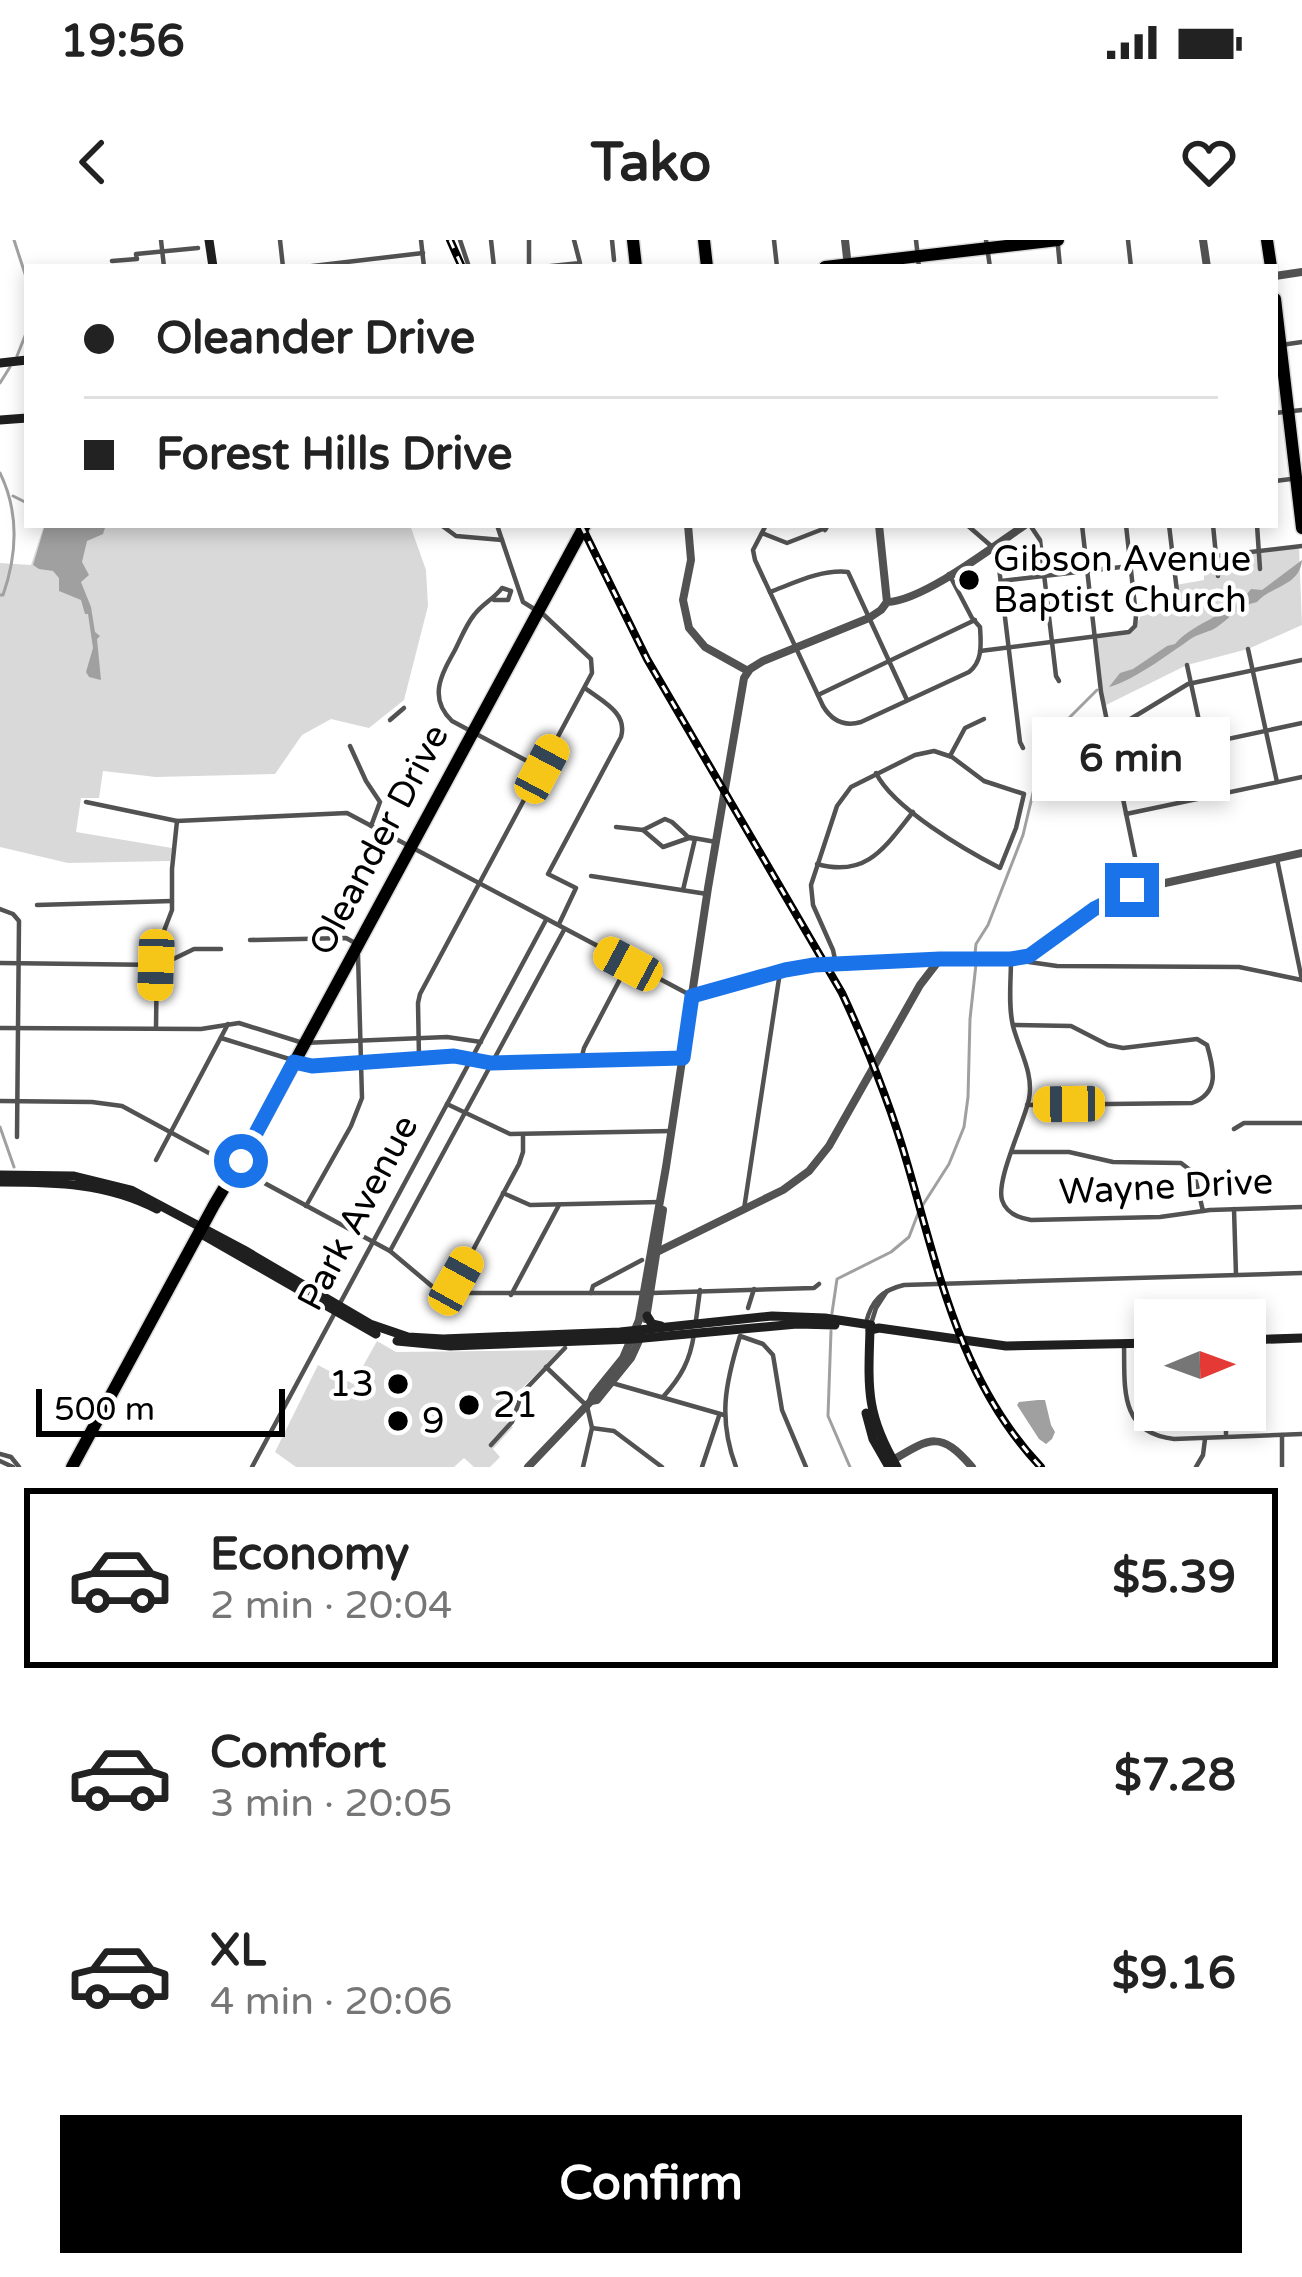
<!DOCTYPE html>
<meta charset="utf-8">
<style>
body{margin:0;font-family:"Varela Round",sans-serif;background:#f2f2f2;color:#222;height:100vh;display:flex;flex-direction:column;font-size:45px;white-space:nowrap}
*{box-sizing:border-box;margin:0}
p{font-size:39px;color:#767676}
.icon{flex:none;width:66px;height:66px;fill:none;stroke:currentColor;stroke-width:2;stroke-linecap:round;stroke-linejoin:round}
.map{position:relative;height:1227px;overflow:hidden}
.drawer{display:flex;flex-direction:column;background:#fff;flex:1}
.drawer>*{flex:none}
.hud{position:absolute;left:24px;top:24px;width:1254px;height:264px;border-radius:0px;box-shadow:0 6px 18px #0003;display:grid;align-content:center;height:264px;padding:0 60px;background:#fff}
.needle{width:78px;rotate:89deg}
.tools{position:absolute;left:1134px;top:1059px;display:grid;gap:24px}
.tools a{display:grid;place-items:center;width:132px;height:132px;border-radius:0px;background:#fff;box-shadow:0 6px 18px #0003;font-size:60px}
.scale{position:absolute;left:36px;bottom:30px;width:249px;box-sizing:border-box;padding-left:12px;border:6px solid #000;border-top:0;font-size:33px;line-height:42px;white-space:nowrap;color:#000;-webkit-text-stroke:9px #fff;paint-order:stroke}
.end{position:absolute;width:54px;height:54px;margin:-27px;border:15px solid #1a73e8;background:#fff;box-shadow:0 0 0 6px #fff}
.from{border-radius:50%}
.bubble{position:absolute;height:84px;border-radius:0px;background:#fff;box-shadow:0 6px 18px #0003;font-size:39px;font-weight:700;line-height:84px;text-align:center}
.car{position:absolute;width:36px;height:72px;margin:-36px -18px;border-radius:15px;box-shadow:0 0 9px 3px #0007;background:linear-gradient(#f5c518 24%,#345 0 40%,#f5c518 0 76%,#345 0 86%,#f5c518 0)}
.hud b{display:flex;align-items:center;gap:42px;height:114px;font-size:45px}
.hud b+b{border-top:3px solid #e0e0e0}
.hud i{width:30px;height:30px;background:#222}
ul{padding:21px 0 0;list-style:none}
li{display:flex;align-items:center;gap:36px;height:180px;margin:0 24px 18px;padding:0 36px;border:6px solid transparent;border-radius:0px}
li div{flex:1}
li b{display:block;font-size:45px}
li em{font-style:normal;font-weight:700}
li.active{border-color:#000}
li>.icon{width:108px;height:108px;stroke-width:1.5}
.action{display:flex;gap:24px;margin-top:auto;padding:24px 60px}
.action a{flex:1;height:138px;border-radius:0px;background:#000;color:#fff;font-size:48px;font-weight:700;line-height:138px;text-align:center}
.status{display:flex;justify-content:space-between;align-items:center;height:84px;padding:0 60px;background:#fff;direction:ltr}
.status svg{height:33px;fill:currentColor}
header{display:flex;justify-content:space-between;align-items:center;height:156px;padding:0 60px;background:#fff;font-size:54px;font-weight:700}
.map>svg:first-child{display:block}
.green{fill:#d9d9d9}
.water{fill:#a0a0a0}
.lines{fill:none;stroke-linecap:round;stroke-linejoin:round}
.stream{stroke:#a0a0a0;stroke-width:3}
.primary-casing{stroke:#dbdbdb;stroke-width:15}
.minor{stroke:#525252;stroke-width:4.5}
.tertiary{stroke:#525252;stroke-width:8}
.secondary{stroke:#1f1f1f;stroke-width:9}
.primary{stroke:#000;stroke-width:12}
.rail-casing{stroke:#000;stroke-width:8}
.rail{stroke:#fff;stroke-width:3;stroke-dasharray:9;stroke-linecap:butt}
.route{stroke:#1a73e8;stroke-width:15}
.poi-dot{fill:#000;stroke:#fff;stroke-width:4.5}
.labels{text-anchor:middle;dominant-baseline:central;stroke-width:9;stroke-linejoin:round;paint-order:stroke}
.poi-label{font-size:36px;fill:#000;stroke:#fff;text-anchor:start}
.street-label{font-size:36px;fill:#000;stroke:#fff}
</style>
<div class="status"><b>19:56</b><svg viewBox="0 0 49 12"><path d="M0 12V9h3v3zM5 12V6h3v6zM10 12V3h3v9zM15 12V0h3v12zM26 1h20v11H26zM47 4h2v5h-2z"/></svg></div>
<header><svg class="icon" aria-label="back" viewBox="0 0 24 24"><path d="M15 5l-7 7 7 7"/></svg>Tako<svg class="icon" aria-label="heart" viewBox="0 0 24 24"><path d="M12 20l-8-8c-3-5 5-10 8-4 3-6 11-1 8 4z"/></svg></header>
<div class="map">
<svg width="1302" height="1227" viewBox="0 0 1302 1227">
<rect width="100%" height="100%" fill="#fff"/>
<g class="green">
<polygon points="44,285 410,285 426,330 428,366 404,460 369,488 331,479 302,495 275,534 156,537 103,531 99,558 81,558 76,592 172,608 170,621 68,623 0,607 0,323 31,325"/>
<polygon points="1299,307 1302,385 1248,409 1187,425 1104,466 1095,398 1132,390 1140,378 1138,364 1155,363 1157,374 1178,368 1176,345 1204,340 1203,317"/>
<polygon points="377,1101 396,1112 562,1110 520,1150 507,1183 513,1187 493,1209 500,1217 490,1227 474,1227 464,1218 454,1227 296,1227 275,1212 318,1125 353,1144"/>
</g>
<g class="water">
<polygon points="45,285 106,285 103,294 87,301 82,322 89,335 81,342 91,367 95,392 100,396 97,399 101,440 89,437 86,432 93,408 88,374 85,374 81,360 59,351 59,338 53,331 39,329 33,325"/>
<path d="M1302,320C1300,346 1271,346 1257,362C1239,366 1231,377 1217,387C1210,392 1200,393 1192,398C1172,412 1131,442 1109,447L1120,433L1133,429L1167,406L1175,404C1195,381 1233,374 1251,349L1262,350Z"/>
<polygon points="1038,1160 1045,1160 1051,1185 1055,1192 1052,1199 1046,1204 1039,1199 1017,1165 1019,1162"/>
</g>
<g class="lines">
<g class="stream">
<polyline points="14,0 27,40"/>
<polyline points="17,116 27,91"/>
<polyline points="0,143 10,127"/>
<path d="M0,233C19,272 17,315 3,355H0"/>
<polyline points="13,256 27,263"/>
<polyline points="975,714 976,704 988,685 1023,595 1038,532 1066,481 1097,450"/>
<polyline points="0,887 14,927"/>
<polyline points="832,1073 837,1039 891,1012 909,997 919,971 949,924 964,887 968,857 970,779 976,724"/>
<polyline points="831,1091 828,1176 850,1227"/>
</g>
<defs>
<g id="primary">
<polyline points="633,0 636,27"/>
<polyline points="704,0 707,27"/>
<polyline points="1267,0 1271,27"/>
<polyline points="825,27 1058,0"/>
<polyline points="1275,59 1302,288"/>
<polyline points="72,1227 214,965 252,901 585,285"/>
</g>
</defs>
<use href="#primary" class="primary-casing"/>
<g class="minor">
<polyline points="161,0 164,27"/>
<polyline points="280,0 283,27"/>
<polyline points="421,0 424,27"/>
<polyline points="460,0 469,27"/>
<polyline points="491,0 494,27"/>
<polyline points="529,0 529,27"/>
<polyline points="612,0 614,20"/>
<polyline points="774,0 777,27"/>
<polyline points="916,0 919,27"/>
<polyline points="986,0 990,27"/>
<polyline points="1128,0 1131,27"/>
<polyline points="1058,6 1060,27"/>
<polyline points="112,21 137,19 136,14 198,8"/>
<polyline points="304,27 423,13"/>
<polyline points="542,27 580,23 574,0"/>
<polyline points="1281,105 1302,102"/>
<polyline points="1275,173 1302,170"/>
<polyline points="1275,241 1291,239"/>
<polyline points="441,285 456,296 502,300 497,285"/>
<path d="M766,285L753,310L755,320L823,466C832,481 844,487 861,482L969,432C983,421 981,404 980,387L972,378L949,334"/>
<polyline points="821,285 825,290 828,285"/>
<polyline points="967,285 997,311 1020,502 1023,508"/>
<polyline points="1030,285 1040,300 1056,436 1059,441"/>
<polyline points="1082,285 1101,452 1141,646"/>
<polyline points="1169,285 1179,368"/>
<polyline points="1213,285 1218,336"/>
<polyline points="1257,285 1260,329"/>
<polyline points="762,293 787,303 823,289"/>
<polyline points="1001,341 1302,306"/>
<path d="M770,352C794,343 822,329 848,332L907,460"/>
<path d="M494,360H508L511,351L502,348C494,359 483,363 474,375C466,385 461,398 455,410C441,435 428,458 452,481L542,529"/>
<polyline points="1248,409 1277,542"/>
<polyline points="980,411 1129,392 1135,386 1136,376 1126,285"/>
<polyline points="1187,425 1215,555"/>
<polyline points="818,455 975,380"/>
<polyline points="390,480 404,468"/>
<polyline points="1109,492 1188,444 1302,420"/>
<polyline points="350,506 366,541 380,562 371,586"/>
<polyline points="950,516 965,488 984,479"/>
<polyline points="1116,523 1302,483"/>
<polyline points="86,562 177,581 347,573 692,756"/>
<polyline points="1126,574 1302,537"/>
<polyline points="616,587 643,590 665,579 672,582 688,597 716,602"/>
<polyline points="643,590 663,607 689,598 695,599 683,650"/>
<polyline points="1277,619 1302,740"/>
<path d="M817,624C867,638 885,607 913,572"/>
<polyline points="591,636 707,654"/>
<polyline points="37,665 172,661"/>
<polyline points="0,669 13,674 19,681 17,897"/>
<path d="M559,684L576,648L548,634L621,497C628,473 603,462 585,448"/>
<polyline points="250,700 346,698 357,704"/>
<path d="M1011,719C1011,741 1008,765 1013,786C1019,810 1034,833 1029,859C1024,883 996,939 1002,960C1006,973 1018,978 1031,980L1160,977L1210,970L1302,967"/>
<polyline points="1022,721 1057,726 1239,727 1302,740"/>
<polyline points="0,723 161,725 194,709 221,709"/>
<path d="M836,724L833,710L813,665L811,645L837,566L851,547L915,515L934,511L952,517L984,541L1024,554L1016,588L1000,628C965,610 893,568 876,533"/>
<path d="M1013,785L1071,786L1108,805L1123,808L1197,799L1207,805C1214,829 1220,853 1192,863L1027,865"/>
<polyline points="0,788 201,789 239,783 303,803 447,797 481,802"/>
<polyline points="156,788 157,709 172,670 172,629 177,581"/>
<polyline points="221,798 312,826 460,816 491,823 683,817"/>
<polyline points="419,818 418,763 420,754 592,433 591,419 544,375 523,362 502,300"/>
<polyline points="581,820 584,808 628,724"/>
<polyline points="0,861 92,862 122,866 390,1011 440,1053 643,1053"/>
<polyline points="447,864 510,894 672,891"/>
<polyline points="1234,889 1244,883 1302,883"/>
<polyline points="1012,912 1069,912 1113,922 1181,923 1194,933 1203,971"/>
<polyline points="156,920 228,784"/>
<polyline points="503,953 530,965 660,962"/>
<polyline points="306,966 351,886 362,858 358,715"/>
<polyline points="744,969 780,732"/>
<polyline points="1234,969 1236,1035"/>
<polyline points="390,1011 564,690"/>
<polyline points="591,1053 593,1046 642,1020"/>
<polyline points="652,1053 814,1048 819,1044"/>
<polyline points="449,1055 519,924 523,912 523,895"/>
<polyline points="511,1055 559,965"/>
<polyline points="748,1068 754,1049"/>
<polyline points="696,1080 700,1050"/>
<path d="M866,1083C871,1061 882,1050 904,1045L1302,1033"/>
<polyline points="871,1084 876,1068 887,1051"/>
<path d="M1124,1103C1125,1146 1118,1193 1174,1199L1302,1194"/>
<polyline points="546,1127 587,1166 592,1188 583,1227"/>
<polyline points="612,1143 724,1175"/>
<path d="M663,1157C681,1137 690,1121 694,1094"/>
<polyline points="1226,1170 1226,1194"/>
<polyline points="592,1188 614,1191 662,1227"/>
<polyline points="491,1205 512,1182 522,1153 565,1108"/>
<polyline points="0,1214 11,1217 19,1227"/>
<polyline points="0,1221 13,1227"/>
<polyline points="252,1227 546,680"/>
<polyline points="702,1227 719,1176"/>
<path d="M736,1227C718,1179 725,1144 740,1096L763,1104L773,1115L782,1170L806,1227"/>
<polyline points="1196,1227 1203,1215 1205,1199"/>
<polyline points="1282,1227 1282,1195"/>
</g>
<g class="tertiary">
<polyline points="845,0 848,27"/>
<polyline points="1203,0 1207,27"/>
<polyline points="1275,36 1302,32"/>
<polyline points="688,285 691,320 683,360 689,388 705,407 748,431"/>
<polyline points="879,285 887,362"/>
<polyline points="692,756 803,727 938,719"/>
<polyline points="659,1011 783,950 809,931 829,906 920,745 940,719 1011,719 1029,716 1094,669 1133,650 1302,613"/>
<polyline points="646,1079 663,970"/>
<polyline points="591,1161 597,1160 631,1118 642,1094"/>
<path d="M893,1220C931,1197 941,1191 972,1227"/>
<path d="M528,1227L591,1161L593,1155L623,1118L639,1080L666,927L708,648L744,438L750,429L763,421L869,378L881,370L887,362C923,361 994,306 1025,285"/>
</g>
<g class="secondary">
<polyline points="209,0 213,27"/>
<polyline points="0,123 27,120"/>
<polyline points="0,180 27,178"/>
<polyline points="0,935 74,936 131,950 244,1010 370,1084 408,1097 443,1099 620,1092 772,1076 825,1078 871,1085"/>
<path d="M0,942C55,942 107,943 157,969"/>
<polyline points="198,992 376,1094"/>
<polyline points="647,1076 652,1084 661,1086"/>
<polyline points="870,1090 879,1088 1006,1106 1155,1103"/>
<path d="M870,1090C868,1149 866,1175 897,1227"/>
<polyline points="1245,1100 1302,1098"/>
<polyline points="397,1101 450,1106 633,1099 797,1084 835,1085"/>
<polyline points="866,1173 873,1199 889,1227"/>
</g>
<use href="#primary" class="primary"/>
<defs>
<g id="rail">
<polyline points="450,0 462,27"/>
<path d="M581,285L647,419L842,753C868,809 891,866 908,926C939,1033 961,1143 1041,1227"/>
</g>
</defs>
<use href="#rail" class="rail-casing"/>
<use href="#rail" class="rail"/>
</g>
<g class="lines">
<polyline class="route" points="241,921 294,822 312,826 454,816 491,823 683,818 692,756 785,730 814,725 940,719 1011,719 1029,716 1094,669 1132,650"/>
</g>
<g class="poi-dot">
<circle cx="969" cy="340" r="12"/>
<circle cx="398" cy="1144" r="12"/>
<circle cx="469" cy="1165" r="12"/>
<circle cx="398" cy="1181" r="12"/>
</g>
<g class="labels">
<g class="poi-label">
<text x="993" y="319">Gibson Avenue<tspan x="993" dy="41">Baptist Church</tspan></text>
<text x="374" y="1144" text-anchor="end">13</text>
<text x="493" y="1165">21</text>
<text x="422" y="1181">9</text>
</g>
<g class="street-label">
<text transform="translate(379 600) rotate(-62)">Oleander Drive</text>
<text transform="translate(1166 947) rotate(-3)">Wayne Drive</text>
<text transform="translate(358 973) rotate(-62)">Park Avenue</text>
</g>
</g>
</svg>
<div class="tools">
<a><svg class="needle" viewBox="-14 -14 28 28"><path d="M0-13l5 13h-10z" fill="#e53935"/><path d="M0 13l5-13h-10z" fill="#767676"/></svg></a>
</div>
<div class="scale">500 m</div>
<i class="end from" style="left:241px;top:921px"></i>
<i class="end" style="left:1132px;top:650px"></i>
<div class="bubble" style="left:1032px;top:477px;width:198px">6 min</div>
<i class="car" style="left:542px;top:529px;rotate:28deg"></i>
<i class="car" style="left:628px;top:724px;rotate:298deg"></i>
<i class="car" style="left:156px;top:725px;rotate:182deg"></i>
<i class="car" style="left:1069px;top:864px;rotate:269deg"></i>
<i class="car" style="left:456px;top:1041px;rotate:29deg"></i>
<div class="hud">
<b><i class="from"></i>Oleander Drive</b>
<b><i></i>Forest Hills Drive</b>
</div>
</div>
<section class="drawer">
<ul>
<li class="active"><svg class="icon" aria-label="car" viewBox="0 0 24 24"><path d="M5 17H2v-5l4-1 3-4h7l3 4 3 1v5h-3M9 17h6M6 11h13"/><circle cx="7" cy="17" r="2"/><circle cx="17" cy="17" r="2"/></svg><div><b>Economy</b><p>2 min · 20:04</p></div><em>$5.39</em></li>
<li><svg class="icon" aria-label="car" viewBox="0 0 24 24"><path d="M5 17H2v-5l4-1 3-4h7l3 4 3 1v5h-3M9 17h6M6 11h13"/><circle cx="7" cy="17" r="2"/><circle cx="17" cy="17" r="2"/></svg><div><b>Comfort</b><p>3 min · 20:05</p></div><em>$7.28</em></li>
<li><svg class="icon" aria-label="car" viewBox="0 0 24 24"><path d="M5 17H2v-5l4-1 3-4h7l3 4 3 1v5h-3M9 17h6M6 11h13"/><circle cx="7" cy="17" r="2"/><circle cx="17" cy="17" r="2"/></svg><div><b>XL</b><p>4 min · 20:06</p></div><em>$9.16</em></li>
</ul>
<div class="action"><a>Confirm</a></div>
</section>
